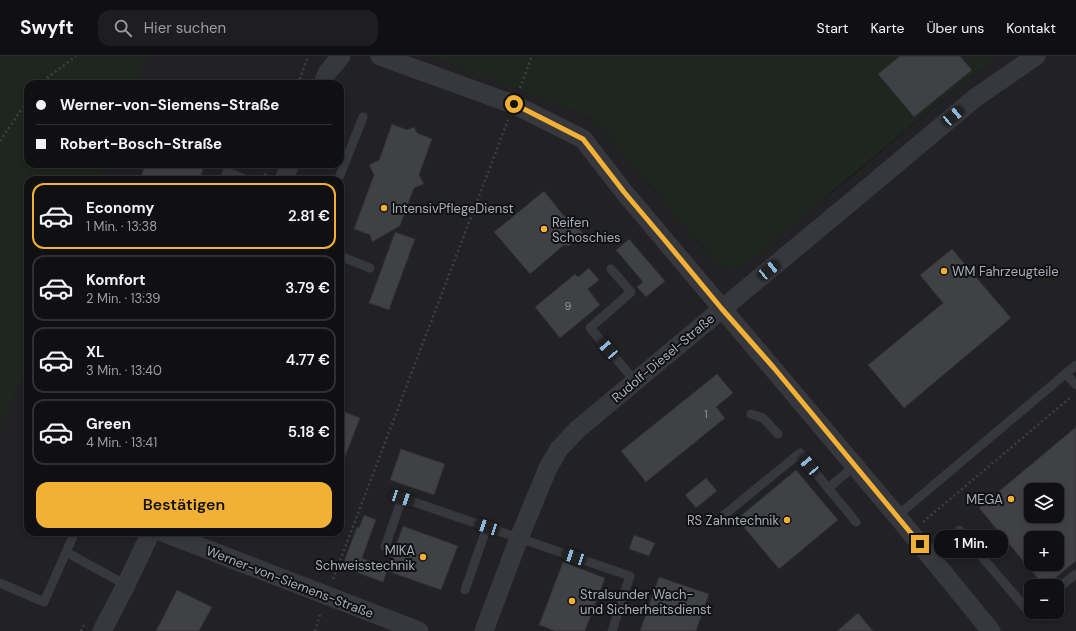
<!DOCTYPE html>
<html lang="de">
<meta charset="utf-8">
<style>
body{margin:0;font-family:"DM Sans",sans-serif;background:#1e1e20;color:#f1f3f6;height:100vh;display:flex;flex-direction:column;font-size:15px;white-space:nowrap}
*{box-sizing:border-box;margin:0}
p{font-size:13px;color:#9c9d9f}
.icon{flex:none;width:22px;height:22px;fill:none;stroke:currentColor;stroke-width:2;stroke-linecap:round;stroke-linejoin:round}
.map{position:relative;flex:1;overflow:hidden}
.side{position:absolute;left:24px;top:120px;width:320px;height:360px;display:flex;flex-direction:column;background:#101012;border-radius:12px;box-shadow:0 2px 6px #0003,0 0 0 1px #303032}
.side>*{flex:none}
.hud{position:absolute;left:24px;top:24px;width:320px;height:88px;border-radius:12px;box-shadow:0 2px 6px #0003,0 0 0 1px #303032;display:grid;align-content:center;height:88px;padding:0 12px;background:#101012}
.buttons{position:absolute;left:1024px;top:427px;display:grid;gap:8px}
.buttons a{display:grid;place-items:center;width:40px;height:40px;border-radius:8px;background:#101012;box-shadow:0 2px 6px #0003,0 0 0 1px #303032;font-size:20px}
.end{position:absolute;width:18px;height:18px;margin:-9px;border:5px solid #f2b134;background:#111;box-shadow:0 0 0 2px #111}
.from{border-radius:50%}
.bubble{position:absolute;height:28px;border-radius:12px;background:#101012;box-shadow:0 2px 6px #0003,0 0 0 1px #303032;font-size:13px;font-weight:600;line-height:28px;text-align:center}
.car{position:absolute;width:12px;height:24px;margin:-12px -6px;border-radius:5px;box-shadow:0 0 3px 1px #0007;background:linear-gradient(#222 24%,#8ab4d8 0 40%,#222 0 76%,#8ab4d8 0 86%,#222 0)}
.hud b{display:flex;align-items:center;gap:14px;height:38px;font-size:15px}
.hud b+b{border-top:1px solid #303032}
.hud i{width:10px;height:10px;background:#f1f3f6}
ul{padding:7px 0 0;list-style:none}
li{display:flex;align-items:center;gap:12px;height:66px;margin:0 8px 6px;padding:0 4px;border:2px solid #303032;border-radius:12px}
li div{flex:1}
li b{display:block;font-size:15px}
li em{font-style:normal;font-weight:600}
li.on{border-color:#f2b134}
li>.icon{width:36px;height:36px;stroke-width:1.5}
.primary-button{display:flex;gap:8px;margin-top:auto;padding:8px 12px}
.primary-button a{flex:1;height:46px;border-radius:12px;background:#f2b134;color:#111;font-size:16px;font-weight:600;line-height:46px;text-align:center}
header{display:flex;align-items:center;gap:24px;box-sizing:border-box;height:56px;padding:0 20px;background:#101012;border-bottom:1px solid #303032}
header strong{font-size:19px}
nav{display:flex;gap:22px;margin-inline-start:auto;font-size:14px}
.search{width:280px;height:36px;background:#1e1e20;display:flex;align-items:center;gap:10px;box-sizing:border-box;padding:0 14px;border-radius:12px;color:#9c9d9f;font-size:15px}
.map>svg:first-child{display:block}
.built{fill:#222225;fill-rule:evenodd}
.green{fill:#1e261f}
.building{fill:#404145;stroke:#303034;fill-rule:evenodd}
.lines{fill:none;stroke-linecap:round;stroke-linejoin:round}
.path{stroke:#3d3f44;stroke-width:2.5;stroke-dasharray:2 3;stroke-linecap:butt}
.lane{stroke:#37383d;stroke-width:9}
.street{stroke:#37383d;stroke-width:19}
.route{stroke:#f2b134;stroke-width:5}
.poi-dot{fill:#f2b134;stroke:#111113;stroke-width:1.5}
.labels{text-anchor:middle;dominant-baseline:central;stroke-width:4;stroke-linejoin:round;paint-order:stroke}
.number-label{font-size:11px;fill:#8e929b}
.poi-label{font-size:13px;fill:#a8adb8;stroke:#111113;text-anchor:start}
.street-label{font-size:13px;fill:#a8adb8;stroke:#111113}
</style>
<header>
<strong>Swyft</strong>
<div class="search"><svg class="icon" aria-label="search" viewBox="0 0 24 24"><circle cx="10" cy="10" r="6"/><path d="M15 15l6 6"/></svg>Hier suchen</div>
<nav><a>Start</a><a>Karte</a><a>Über uns</a><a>Kontakt</a></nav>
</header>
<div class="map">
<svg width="1076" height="575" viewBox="0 0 1076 575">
<rect width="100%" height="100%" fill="#161618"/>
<path class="built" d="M149,0H428L508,29L572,53L596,66L720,211L733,213L840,130L965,25L1001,0H1076V575H0V375L28,305V476H340V124H100L106,108H340V28H138ZM1031,434H1057V460H1031ZM1031,482H1057V508H1031ZM1031,530H1057V556H1031Z"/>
<g class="green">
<polygon points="0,0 149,0 138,28 28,28 28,108 106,108 100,124 28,124 28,305 0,375"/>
<polygon points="428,0 1001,0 965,25 745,208 733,213 720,211 596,66 572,53"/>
</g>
<g class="building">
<polygon points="900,0 960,0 972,14 914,61 878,18"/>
<polygon points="392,68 407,74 414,71 417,77 432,83 419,119 424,128 414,132 400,170 372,186 370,179 354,173 374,119 369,109 379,104"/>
<polygon points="145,108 205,108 199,124 140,124"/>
<polygon points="544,135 564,160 569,160 583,178 569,190 564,189 530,218 494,176"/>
<polygon points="395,176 415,183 389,254 369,247"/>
<polygon points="629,183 665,225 646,241 637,231 643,226 616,194"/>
<polygon points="952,193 1011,262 904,352 868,309 943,247 920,219"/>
<polygon points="589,212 599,224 588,233 600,249 560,282 535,251 575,218 578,221"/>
<polygon points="717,318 733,337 716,351 725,362 646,426 621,395"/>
<polygon points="345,356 360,362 341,411 340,368"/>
<path d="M1076,371V505L1046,530H1044L979,452ZM1031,434H1057V460H1031ZM1031,482H1057V508H1031Z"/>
<polygon points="401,393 445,408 434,439 390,424"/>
<polygon points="796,414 838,464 779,513 737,463"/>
<polygon points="706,422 717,435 696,452 685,439"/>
<polygon points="364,459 376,464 362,502 388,512 403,470 458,490 441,534 387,515 383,526 342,511 357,471 359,472"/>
<polygon points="634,479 655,487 649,500 629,493"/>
<polygon points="563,506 605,522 585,575 555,575 539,569"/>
<polygon points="659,521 709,538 696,575 640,575"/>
<polygon points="177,534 212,551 199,575 156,575"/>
<polygon points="858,557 873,575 837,575"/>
</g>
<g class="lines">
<g class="path">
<polyline points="39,28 76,0"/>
<polyline points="298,28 308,0"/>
<polyline points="520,32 532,0"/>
<polyline points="0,85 28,44"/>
<polyline points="263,124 266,116"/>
<polyline points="923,466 1072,340"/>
<polyline points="333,523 508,64"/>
<polyline points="81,575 84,569"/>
<polyline points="315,575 321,556"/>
</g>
<g class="lane">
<polyline points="224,124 227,116 247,124"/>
<polyline points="338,124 363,61"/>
<polyline points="340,200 370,212"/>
<polyline points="611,213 631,236 590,272 635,325"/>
<polyline points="1066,318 1076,329"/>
<polyline points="751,358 763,362 778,378"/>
<polyline points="828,432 856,466"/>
<polyline points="724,459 800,397 828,432 855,410"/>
<polyline points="897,460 1076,309"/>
<polyline points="959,474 1029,556 1031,554"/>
<polyline points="385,491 402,442 630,520 612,575"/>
<polyline points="66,496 126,529"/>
<polyline points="0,527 44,546 75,476"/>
<polyline points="1057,533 1076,518"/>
<polyline points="465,534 487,471"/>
</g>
<g class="street">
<polyline points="380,0 515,49 583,83 624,136 897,460 991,575"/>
<polyline points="323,28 327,17 341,0"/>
<polyline points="284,124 290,108"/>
<polyline points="162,476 419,575"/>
<polyline points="102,575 126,529 151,476"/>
<polyline points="484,575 519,482 548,412 559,393 578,373 852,145 975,42 1036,0"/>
</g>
</g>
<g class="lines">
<polyline class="route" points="514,48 583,83 624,136 663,182 722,253 774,312 920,488"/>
</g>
<g class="poi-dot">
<circle cx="384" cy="152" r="4"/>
<circle cx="544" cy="173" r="4"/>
<circle cx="944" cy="215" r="4"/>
<circle cx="1011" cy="443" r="4"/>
<circle cx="787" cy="464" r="4"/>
<circle cx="423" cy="501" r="4"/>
<circle cx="572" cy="545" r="4"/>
</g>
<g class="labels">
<g class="number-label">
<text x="568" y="250">9</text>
<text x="706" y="358">1</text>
</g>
<g class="poi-label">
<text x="392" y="152">IntensivPflegeDienst</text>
<text x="552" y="166">Reifen<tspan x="552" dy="15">Schoschies</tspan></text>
<text x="952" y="215">WM Fahrzeugteile</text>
<text x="1003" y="443" text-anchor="end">MEGA</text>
<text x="779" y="464" text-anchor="end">RS Zahntechnik</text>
<text x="415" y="494" text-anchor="end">MIKA<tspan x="415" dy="15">Schweisstechnik</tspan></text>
<text x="580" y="538">Stralsunder Wach-<tspan x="580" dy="15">und Sicherheitsdienst</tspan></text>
</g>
<g class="street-label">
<text transform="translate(663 302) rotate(-40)">Rudolf-Diesel-Straße</text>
<text transform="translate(290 526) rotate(21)">Werner-von-Siemens-Straße</text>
</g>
</g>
</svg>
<div class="buttons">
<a><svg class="icon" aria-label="layers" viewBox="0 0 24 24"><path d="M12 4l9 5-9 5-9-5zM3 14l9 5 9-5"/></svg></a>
<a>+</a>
<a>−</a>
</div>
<i class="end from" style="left:514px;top:48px"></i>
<i class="end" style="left:920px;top:488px"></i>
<div class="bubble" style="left:934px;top:474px;width:74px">1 Min.</div>
<i class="car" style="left:953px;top:60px;rotate:50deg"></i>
<i class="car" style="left:769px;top:214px;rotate:51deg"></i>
<i class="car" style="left:608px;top:293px;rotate:319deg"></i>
<i class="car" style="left:809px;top:409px;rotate:320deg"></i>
<i class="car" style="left:402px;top:442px;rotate:109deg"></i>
<i class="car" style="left:487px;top:471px;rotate:289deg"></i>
<i class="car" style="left:574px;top:501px;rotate:289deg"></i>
<div class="hud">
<b><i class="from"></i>Werner-von-Siemens-Straße</b>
<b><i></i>Robert-Bosch-Straße</b>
</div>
<section class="side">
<ul>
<li class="on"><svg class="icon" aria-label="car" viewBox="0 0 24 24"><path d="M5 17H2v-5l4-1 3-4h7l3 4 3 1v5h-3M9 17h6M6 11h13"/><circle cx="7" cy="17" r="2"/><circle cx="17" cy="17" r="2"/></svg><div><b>Economy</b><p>1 Min. · 13:38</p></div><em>2.81 €</em></li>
<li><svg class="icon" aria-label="car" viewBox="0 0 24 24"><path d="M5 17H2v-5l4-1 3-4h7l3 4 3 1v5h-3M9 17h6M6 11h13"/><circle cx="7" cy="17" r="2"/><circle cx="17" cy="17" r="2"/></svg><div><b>Komfort</b><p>2 Min. · 13:39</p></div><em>3.79 €</em></li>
<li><svg class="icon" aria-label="car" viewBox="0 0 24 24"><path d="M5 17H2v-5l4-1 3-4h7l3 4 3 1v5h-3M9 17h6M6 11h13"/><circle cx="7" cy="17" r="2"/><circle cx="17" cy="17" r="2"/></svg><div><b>XL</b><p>3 Min. · 13:40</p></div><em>4.77 €</em></li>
<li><svg class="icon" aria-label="car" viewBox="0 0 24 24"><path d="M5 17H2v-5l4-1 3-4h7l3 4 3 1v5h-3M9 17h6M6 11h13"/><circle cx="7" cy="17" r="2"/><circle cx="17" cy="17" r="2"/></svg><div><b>Green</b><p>4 Min. · 13:41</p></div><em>5.18 €</em></li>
</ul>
<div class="primary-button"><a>Bestätigen</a></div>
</section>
</div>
